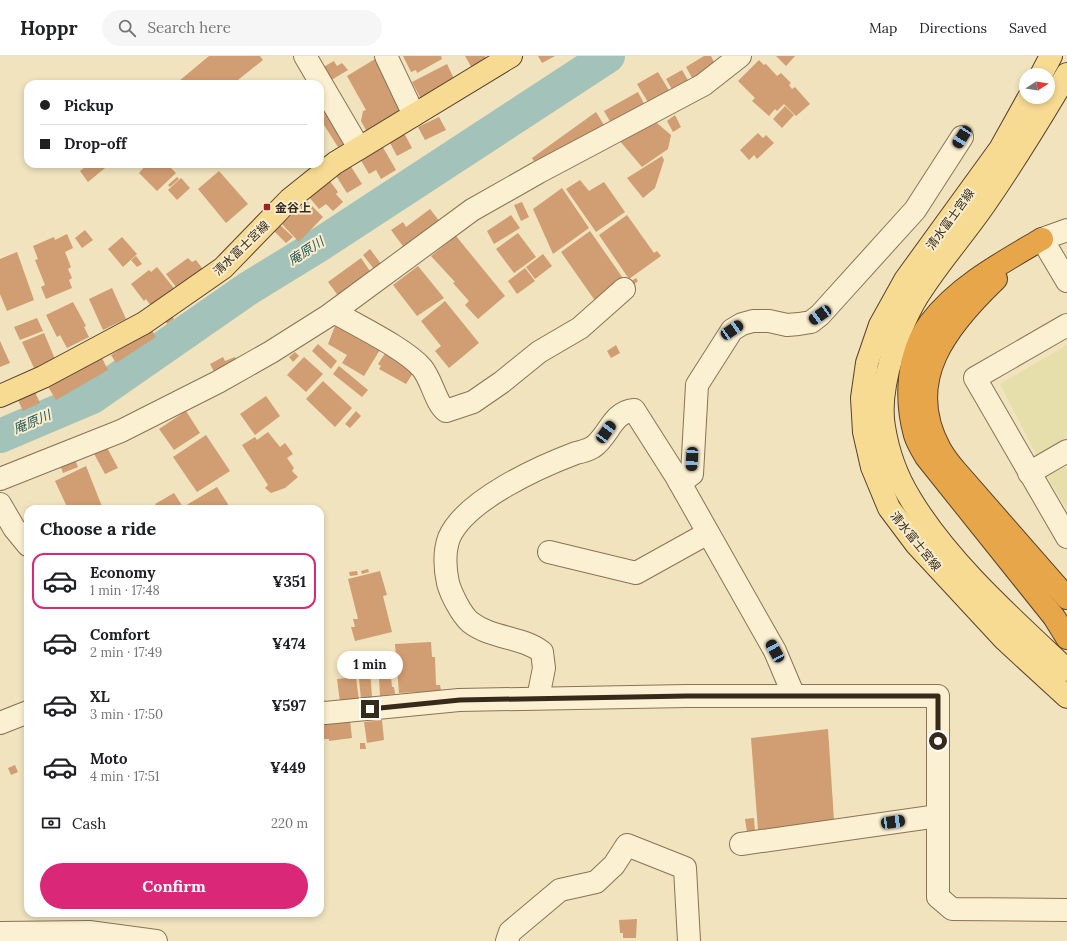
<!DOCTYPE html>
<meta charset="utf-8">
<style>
body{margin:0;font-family:Lora,"Noto Sans JP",serif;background:#f6f6f6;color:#202124;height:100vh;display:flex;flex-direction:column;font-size:15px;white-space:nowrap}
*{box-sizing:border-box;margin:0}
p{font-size:13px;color:#757577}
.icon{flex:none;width:22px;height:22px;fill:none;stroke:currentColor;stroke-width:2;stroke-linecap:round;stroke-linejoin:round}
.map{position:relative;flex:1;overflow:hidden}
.panel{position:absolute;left:24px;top:449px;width:300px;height:412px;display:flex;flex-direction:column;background:#fff;border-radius:12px;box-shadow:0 2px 6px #0003}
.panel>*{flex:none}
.guide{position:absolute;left:24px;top:24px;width:300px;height:88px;border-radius:12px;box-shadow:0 2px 6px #0003;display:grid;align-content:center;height:88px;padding:0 16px;background:#fff}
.needle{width:26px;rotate:78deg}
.tools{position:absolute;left:1019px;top:12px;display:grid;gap:8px}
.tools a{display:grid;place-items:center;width:36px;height:36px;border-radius:50%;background:#fff;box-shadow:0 2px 6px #0003;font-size:20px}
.end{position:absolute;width:18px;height:18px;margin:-9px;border:5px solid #382a1b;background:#fff;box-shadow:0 0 0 2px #fff}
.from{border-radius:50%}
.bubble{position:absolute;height:28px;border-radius:14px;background:#fff;box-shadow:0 2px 6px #0003;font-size:13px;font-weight:800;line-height:28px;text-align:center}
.car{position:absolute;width:12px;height:24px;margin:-12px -6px;border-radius:5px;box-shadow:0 0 3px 1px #0007;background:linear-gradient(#222 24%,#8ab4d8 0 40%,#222 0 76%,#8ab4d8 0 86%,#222 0)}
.guide b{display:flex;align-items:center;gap:14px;height:38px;font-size:15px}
.guide b+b{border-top:1px solid #e0e0e0}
.guide i{width:10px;height:10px;background:#202124}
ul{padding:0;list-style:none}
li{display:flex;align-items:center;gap:12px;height:56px;margin:0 8px 6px;padding:0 8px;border:2px solid transparent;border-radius:12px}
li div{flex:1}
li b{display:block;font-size:15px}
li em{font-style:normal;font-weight:800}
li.selected{border-color:#db2777}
li>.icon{width:36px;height:36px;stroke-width:1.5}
h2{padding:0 16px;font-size:18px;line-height:48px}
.pay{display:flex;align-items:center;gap:10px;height:44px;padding:0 16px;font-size:15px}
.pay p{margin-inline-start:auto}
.button{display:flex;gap:8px;margin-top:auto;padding:8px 16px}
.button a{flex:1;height:46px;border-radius:24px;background:#db2777;color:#fff;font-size:16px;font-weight:800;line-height:46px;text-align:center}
header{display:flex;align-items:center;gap:24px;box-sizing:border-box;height:56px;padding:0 20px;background:#fff;border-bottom:1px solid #e0e0e0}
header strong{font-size:19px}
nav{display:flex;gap:22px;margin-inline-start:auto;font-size:14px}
.search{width:280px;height:36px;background:#f6f6f6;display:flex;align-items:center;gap:10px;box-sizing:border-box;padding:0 14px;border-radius:22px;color:#757577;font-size:15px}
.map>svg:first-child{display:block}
.farmland{fill:#e7dfab}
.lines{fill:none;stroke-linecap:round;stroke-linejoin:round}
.river{stroke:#a2c2ba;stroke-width:34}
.building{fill:#d19d72}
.minor-casing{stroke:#8a7356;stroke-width:24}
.major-casing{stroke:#57412b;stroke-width:24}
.highway-casing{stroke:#57412b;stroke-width:24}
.minor{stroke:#fbf0d2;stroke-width:22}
.major{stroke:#f7db93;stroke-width:22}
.highway{stroke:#e6a649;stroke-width:22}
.route{stroke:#382a1b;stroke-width:5}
.poi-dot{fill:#9d2522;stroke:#f7edce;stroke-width:1.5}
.labels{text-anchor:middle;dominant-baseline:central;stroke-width:4;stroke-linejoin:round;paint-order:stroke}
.poi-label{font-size:12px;font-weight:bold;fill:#382a1b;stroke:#f7edce;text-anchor:start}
.street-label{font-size:12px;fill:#382a1b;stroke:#f7edce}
.water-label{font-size:13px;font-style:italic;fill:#2a5958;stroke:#f7edce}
</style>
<header>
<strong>Hoppr</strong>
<div class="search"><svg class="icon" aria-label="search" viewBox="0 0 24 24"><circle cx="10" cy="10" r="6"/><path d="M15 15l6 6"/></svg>Search here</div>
<nav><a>Map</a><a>Directions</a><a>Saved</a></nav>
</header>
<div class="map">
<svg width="1067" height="885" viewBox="0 0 1067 885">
<rect width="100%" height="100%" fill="#f0e3be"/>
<g class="farmland">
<polygon points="1067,289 1067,385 1038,402 1000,328"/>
<polygon points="1067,409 1067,454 1047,420"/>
</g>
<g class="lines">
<polyline class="river" points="0,380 92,341 249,232 319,189 608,0"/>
</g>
<g class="building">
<polygon points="209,0 260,0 263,4 233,28 181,28 179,25"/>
<polygon points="403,0 441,0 442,3 417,17 416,14 411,16"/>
<polygon points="465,0 485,0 488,6 473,14"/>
<polygon points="538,0 555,0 542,7"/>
<polygon points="704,0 711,0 715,8 695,27 686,11"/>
<polygon points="776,0 795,0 786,10"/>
<polygon points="375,3 403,56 367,76 361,65 363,55 366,54 347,20"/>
<polygon points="759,4 764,9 766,8 777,20 781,17 791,27 789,29 792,33 795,31 810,48 796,60 784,48 777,55 775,53 769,60 752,45 755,42 738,25"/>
<polygon points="334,5 337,10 342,7 348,14 328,26 320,13"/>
<polygon points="447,8 456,27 422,45 412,26"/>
<polygon points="682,14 692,31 676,40 666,23"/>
<polygon points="658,16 673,41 652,53 637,28"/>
<polygon points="310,22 314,28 300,28"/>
<polygon points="638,36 648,55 615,74 604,55"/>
<polygon points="320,45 351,83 338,91 324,69 320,71"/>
<polygon points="785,50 794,59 782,72 773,63"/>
<polygon points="596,56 607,74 538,112 532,102"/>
<polygon points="675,59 681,71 673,76 667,65"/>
<polygon points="439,61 446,74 425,84 418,71"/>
<polygon points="651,62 671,79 668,93 642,111 619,84"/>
<polygon points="404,77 412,92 397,100 389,85"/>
<polygon points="758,77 763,82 766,79 774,87 757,103 754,99 749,104 740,94"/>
<polygon points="381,88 396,114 381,123 376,114 369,118 359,101"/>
<polygon points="320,92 324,97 320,100"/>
<polygon points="662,100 664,104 655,132 643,142 627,122"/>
<polygon points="89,108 103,108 105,112 88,126 80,115"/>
<polygon points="147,108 167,108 176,117 157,135 139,117"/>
<polygon points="350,109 362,128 347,137 335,118"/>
<polygon points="219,115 248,148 226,167 198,133"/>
<polygon points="177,121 179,123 170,131 168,129"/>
<polygon points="181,122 190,132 177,144 168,134"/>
<polygon points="329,124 338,136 336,138 343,146 333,155 326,148 319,153 309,141"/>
<polygon points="580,124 589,135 604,126 625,156 596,176 566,133"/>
<polygon points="562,132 589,172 553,198 533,153"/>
<polygon points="307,145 323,161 299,186 282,168"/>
<polygon points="522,146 529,161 521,165 514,149"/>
<polygon points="430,153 444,171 408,197 391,174 403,166 406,171"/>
<polygon points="511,159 520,172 494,188 487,175"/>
<polygon points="627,159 654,197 657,195 661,200 629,223 599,179"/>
<polygon points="280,169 293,181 286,187 274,175"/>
<polygon points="85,174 93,184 82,192 75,182"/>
<polygon points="590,175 625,225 596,246 561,196"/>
<polygon points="518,177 536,201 514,217 496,193"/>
<polygon points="67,178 73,192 65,196 71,211 68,213 72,222 69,224 72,232 46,243 41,231 45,229 35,204 38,203 33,190 54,181 55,184"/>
<polygon points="456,180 505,240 478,263 465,249 469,245 453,227 455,226 431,200"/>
<polygon points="122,181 137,198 123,211 108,193"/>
<polygon points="370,193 384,212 377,217 363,199"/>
<polygon points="17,196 34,244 7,255 0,238 0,203"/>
<polygon points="543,198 552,210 535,223 526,211"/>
<polygon points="136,200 142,208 137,211 131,204"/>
<polygon points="188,202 192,206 196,204 205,216 179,235 166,218"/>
<polygon points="361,202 374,221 342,245 328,226"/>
<polygon points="418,210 444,242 417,260 393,229"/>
<polygon points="157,211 177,236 151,250 146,243 144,245 131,228 149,214 151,216"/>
<polygon points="525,212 535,225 517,238 508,225"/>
<polygon points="636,222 638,225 627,234 624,230"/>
<polygon points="112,232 126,263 103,274 89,243"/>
<polygon points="445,245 479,287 449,312 435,295 441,290 421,265"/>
<polygon points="73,246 86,270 84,271 89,281 67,292 60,279 57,281 46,259"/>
<polygon points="172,260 174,263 167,268 165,264"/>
<polygon points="37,262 43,275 20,284 14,271"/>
<polygon points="340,263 381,292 364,320 342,307 347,299 328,288 335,270"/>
<polygon points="151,273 156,281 116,307 111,299"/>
<polygon points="44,277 55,303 34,312 22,286"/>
<polygon points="0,285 10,307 0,311"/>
<polygon points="318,288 337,305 331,313 312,295"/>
<polygon points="616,289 620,297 611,302 607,295"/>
<polygon points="390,290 417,311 406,328 379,313 381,310 378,308"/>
<polygon points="295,296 299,300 293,306 289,301"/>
<polygon points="223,301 225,305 235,301 239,309 217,321 210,308"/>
<polygon points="304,301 323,318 306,336 287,319"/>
<polygon points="102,302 108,314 56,344 47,329 63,319 64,323"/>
<polygon points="339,310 368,334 362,341 333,318"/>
<polygon points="323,325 352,352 335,371 306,343"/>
<polygon points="34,334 40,347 23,355 17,342"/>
<polygon points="266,340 280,360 255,379 240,358"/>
<polygon points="186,355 200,377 174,394 159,373"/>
<polygon points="356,355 361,360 350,372 345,368"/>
<polygon points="268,376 280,391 285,387 293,398 287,402 294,412 292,415 298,421 285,432 271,437 265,432 268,429 242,389 255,381 257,384"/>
<polygon points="206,379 230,415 197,436 173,401"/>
<polygon points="105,388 118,412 105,418 92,394"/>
<polygon points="75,404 78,411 63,417 60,409"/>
<polygon points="86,410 103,453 68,453 55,425"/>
<polygon points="217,431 231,453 151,453 156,450 155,448 174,437 183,451"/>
<polygon points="368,513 369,516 362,518 361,515"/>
<polygon points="357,515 358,519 350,520 349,516"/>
<polygon points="380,515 387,539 383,540 392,576 355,585 351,571 355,571 353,563 358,563 348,523"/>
<polygon points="431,586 432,601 435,601 436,629 440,629 441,635 399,637 395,588"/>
<polygon points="370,612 372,642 361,643 358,613"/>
<polygon points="356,621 359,645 340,646 337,623"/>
<polygon points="391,621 392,631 394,631 395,638 380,640 379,622"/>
<polygon points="350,664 352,682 329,685 329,683 320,683 320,668"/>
<polygon points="382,664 384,684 367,687 364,666"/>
<polygon points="828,673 834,764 758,774 751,682"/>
<polygon points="360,687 365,687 366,693 360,693"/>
<polygon points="15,709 18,716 11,719 8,712"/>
<polygon points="754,762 755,775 747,776 745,763"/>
<polygon points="637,863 636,882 623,882 623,877 620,877 619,864"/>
</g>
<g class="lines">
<defs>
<g id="minor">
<polyline points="305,0 359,92"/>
<polyline points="386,0 414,59"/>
<polyline points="1067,174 1042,183 1067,225"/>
<path d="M334,256C358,270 406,293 422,312C432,324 436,348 446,355L473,346L502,326L539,296L580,272L624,233"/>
<polyline points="1067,269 975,322 1067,481"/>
<polyline points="1029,417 1067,395"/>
<polyline points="0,423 121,375 218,326 271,296 328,260 472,154 539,116 703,29 740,0"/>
<polyline points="680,427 692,418 697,329 732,274 742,268 753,265 769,265 787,269 799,268 811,266 820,259 915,154 962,81"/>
<polyline points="0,448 14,472 28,489"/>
<polyline points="549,496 636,517 708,477"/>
<path d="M538,642L544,612L542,596C521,580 492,583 470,566C461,558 451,538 448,527C445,513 444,496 449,482C465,444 539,411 576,397C581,396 588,394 593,391C609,380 612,356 634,354L676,420L775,595L794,640"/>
<polyline points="320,656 325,657 459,644 687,640 938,640 938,841 952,853 1067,854"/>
<polyline points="0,667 28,656"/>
<polyline points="741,788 938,760"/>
<polyline points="0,877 89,876 156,885"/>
<polyline points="507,885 510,876 560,834 596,826 614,809 627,789 685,812 689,885"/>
</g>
<g id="major">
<path d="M1067,18C1041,62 1014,106 985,148C965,177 942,203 923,232C900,265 877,331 884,371C888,396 897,421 910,442C948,506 1013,563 1067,614"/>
<polyline points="1041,19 1051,0"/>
<polyline points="1029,41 1000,93 905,224 880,269 867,307 862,342 864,376 872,411 889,452 916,488 1005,584 1067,641"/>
<polyline points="0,340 43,321 144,267 223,212 290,143 335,107 511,0"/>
</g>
<g id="highway">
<path d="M1042,183C1003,206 958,230 930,267C907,298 905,343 915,379C917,386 922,394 926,401L1054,561L1067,582"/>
<path d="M996,223C948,269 902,324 940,393C944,400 950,408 956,415L1067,542"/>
</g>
</defs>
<use href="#minor" class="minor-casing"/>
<use href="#major" class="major-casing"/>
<use href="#highway" class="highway-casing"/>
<use href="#minor" class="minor"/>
<use href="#major" class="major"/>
<use href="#highway" class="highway"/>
</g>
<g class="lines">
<polyline class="route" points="370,653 460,644 687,640 938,640 938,685"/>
</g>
<rect class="poi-dot" x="263" y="147" width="8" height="8" rx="2"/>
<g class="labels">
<g class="poi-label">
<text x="275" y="151">金谷上</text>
</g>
<g class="street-label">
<text transform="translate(950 163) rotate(-54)">清水富士宮線</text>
<text transform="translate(241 192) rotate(-44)">清水富士宮線</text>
<text transform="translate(916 485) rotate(51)">清水富士宮線</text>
</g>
<g class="water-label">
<text transform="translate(306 195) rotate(-33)">庵原川</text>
<text transform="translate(32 366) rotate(-23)">庵原川</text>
</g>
</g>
</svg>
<div class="tools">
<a><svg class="needle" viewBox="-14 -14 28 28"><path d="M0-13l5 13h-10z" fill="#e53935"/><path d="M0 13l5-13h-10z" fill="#757577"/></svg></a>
</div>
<i class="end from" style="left:938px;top:685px"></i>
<i class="end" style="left:370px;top:653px"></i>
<div class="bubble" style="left:337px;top:595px;width:66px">1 min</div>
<i class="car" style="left:962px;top:81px;rotate:213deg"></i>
<i class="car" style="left:820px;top:259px;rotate:235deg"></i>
<i class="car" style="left:732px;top:274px;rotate:56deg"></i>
<i class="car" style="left:606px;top:376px;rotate:36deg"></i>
<i class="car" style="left:692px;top:403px;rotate:183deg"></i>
<i class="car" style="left:775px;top:595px;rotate:331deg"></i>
<i class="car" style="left:893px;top:766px;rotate:82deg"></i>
<div class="guide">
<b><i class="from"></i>Pickup</b>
<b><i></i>Drop-off</b>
</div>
<section class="panel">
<h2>Choose a ride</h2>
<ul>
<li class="selected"><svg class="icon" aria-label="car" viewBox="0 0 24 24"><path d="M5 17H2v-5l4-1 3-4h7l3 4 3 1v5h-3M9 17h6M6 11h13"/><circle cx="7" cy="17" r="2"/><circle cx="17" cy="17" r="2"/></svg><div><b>Economy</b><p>1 min · 17:48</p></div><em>¥351</em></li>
<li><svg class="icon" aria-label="car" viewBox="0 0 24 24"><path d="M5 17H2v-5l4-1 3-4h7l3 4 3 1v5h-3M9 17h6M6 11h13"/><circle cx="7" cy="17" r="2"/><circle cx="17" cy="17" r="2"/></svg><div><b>Comfort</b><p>2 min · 17:49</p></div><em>¥474</em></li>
<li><svg class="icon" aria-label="car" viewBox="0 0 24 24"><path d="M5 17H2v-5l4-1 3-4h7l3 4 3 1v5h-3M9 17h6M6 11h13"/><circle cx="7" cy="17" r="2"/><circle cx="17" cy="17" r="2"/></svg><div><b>XL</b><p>3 min · 17:50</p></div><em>¥597</em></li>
<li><svg class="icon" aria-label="car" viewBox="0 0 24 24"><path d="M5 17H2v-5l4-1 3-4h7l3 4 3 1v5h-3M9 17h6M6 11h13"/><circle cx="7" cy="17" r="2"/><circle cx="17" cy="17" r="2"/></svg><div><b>Moto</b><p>4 min · 17:51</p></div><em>¥449</em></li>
</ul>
<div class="pay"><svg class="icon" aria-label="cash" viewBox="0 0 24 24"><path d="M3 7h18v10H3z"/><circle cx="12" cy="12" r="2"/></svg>Cash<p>220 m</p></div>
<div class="button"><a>Confirm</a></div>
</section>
</div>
